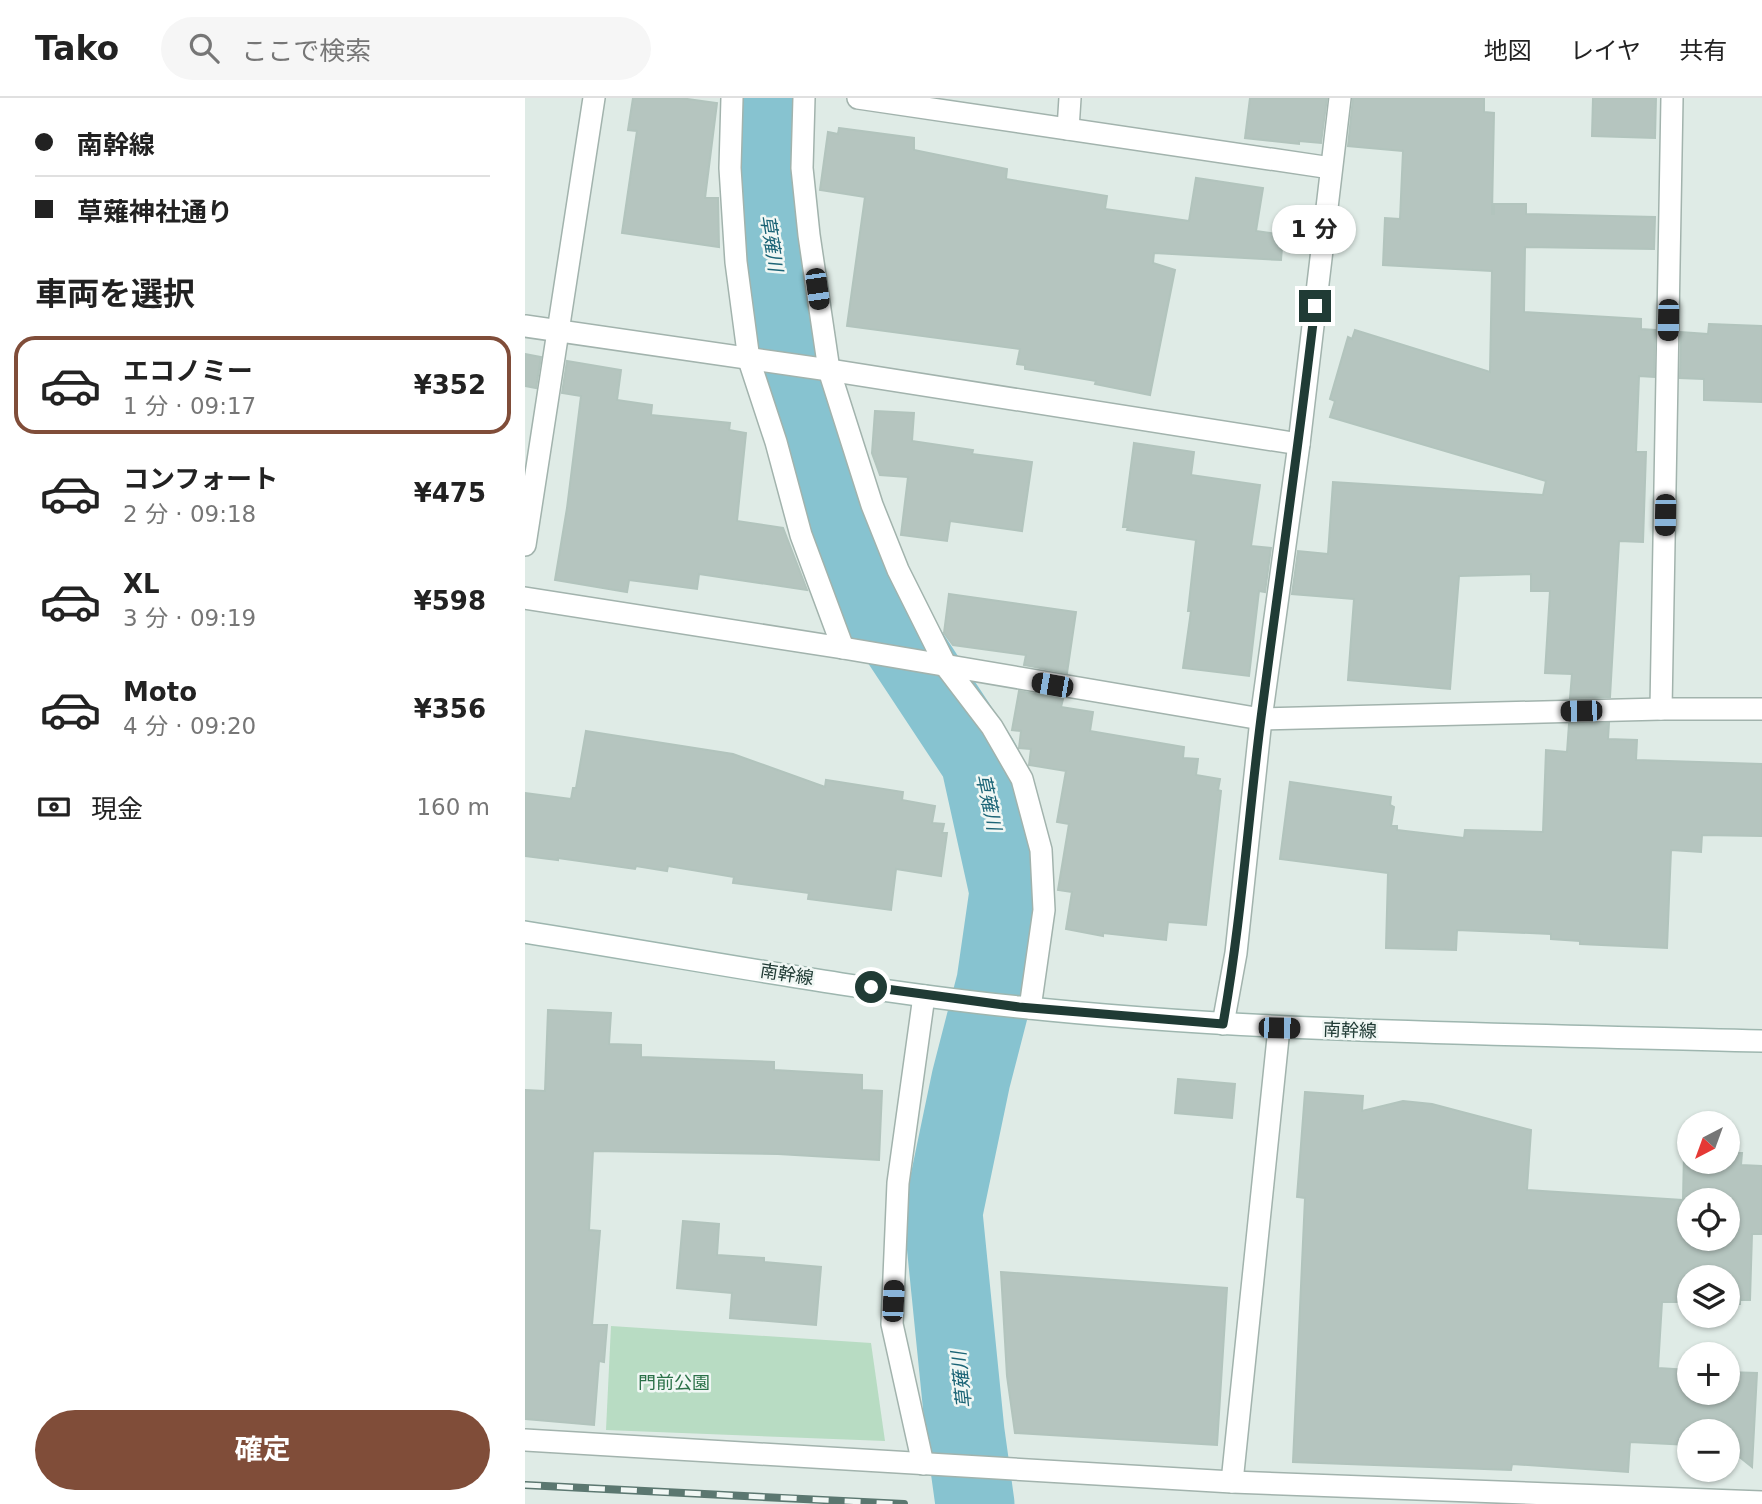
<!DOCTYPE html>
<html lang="ja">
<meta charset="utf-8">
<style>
body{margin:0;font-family:"DejaVu Sans","Noto Sans JP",sans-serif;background:#f6f6f6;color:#222;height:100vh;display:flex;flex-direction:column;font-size:26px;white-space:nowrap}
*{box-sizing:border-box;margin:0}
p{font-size:23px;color:#767676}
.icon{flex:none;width:38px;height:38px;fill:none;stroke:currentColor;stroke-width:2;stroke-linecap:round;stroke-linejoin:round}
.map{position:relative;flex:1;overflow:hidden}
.details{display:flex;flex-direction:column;background:#fff;width:525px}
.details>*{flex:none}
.banner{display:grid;align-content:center;height:154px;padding:0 35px;background:#fff}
.needle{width:46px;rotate:221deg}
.controls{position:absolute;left:1152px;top:1013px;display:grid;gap:14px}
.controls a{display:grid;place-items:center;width:63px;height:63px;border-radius:50%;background:#fff;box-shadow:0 2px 5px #0004;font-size:35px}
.end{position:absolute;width:32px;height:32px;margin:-16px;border:9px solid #203b35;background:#fff;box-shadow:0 0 0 4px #fff}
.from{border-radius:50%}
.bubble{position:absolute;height:49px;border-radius:24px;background:#fff;box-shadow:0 2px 5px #0004;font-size:23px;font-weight:700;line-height:49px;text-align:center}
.car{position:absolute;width:21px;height:42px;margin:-21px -10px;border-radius:9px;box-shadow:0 0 5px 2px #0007;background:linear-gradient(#222 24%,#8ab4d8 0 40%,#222 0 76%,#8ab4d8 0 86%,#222 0)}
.banner b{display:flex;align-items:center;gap:24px;height:66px;font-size:26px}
.banner b+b{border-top:2px solid #e0e0e0}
.banner i{width:18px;height:18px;background:#222}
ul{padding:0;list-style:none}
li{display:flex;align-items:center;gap:21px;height:98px;margin:0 14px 10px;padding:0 21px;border:4px solid transparent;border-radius:21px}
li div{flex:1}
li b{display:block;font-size:26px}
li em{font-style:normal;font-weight:700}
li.active{border-color:#804d39}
li>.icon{width:63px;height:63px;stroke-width:1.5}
h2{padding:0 35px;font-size:32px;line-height:84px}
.pay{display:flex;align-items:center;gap:18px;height:77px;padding:0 35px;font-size:26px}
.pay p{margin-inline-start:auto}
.primary-button{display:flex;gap:14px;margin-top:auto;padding:14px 35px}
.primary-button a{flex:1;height:80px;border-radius:42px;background:#804d39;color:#fff;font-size:28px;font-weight:700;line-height:80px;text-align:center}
header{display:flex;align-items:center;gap:42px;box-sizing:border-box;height:98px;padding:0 35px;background:#fff;border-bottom:2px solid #e0e0e0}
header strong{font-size:33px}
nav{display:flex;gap:38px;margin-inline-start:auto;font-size:24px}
.search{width:490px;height:63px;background:#f6f6f6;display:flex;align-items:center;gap:18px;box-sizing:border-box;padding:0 24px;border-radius:38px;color:#767676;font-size:26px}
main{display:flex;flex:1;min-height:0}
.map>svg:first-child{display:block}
.green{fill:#b8dcc3}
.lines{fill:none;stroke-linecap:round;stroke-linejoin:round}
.river{stroke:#87c3d0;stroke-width:79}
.building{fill:#b5c5bf;stroke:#b2c4bd;stroke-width:2;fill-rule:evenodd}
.minor-casing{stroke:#a2b3ad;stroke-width:24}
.tertiary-casing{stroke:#a2b3ad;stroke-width:24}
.secondary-casing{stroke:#9eb6af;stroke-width:24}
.minor{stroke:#fff;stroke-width:21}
.tertiary{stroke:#fff;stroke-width:21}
.secondary{stroke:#fff;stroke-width:21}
.rail-casing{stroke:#5b7770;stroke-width:8}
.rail{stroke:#f0f7f4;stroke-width:5;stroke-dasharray:16;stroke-linecap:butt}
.route{stroke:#203b35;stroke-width:9}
.labels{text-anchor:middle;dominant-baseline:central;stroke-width:5;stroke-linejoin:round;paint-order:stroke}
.street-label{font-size:18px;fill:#203b35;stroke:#f0f7f4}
.park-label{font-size:18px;fill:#2b7148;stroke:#f0f7f4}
.water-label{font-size:19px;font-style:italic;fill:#1b6476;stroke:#f0f7f4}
</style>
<header>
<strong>Tako</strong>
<div class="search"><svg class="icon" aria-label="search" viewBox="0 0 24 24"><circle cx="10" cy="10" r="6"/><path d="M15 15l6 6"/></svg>ここで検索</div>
<nav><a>地図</a><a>レイヤ</a><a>共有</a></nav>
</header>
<main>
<section class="details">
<div class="banner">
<b><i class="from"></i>南幹線</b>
<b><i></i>草薙神社通り</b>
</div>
<h2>車両を選択</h2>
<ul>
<li class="active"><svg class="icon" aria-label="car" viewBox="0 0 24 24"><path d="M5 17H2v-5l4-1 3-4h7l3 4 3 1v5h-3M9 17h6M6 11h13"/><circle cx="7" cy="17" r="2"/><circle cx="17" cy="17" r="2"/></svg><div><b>エコノミー</b><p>1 分 · 09:17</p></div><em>¥352</em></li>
<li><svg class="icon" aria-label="car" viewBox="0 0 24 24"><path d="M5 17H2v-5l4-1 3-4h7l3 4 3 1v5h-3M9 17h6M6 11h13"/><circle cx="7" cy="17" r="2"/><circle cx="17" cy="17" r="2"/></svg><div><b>コンフォート</b><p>2 分 · 09:18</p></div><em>¥475</em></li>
<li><svg class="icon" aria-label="car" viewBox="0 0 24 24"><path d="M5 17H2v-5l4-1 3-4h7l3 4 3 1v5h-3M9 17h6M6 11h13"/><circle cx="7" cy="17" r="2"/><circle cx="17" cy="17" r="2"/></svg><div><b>XL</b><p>3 分 · 09:19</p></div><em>¥598</em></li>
<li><svg class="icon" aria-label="car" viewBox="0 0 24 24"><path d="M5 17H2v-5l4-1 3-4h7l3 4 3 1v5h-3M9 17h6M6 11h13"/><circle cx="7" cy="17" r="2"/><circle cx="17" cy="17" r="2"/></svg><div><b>Moto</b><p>4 分 · 09:20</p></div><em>¥356</em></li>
</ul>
<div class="pay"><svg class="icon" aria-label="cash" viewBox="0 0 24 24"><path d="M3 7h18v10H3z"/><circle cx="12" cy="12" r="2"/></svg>現金<p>160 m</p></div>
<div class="primary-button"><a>確定</a></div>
</section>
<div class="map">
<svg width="1237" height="1406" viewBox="0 0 1237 1406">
<rect width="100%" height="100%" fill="#dfebe6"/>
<polygon class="green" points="86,1228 346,1245 360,1343 81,1332"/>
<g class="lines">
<polyline class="river" points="246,0 240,99 274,309 348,501 455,663 484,794 471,884 446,981 418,1115 440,1334 450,1406"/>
</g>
<g class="building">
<polygon points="108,0 155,0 192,5 180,100 193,100 194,149 97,135 112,33 103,32"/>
<polygon points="725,0 802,0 796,45 774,43 774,46 720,40"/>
<polygon points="828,0 959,0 959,14 969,15 967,116 969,116 969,106 1001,106 1001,116 1130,119 1129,151 1000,149 999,214 1116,221 1116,231 1130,232 1129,279 1114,278 1111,354 1121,354 1118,444 1094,443 1085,599 1045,600 1047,576 1020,575 1025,493 1006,493 1006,476 934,478 925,591 823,582 829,501 767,496 773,453 803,456 808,384 1018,397 1021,383 805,319 810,303 805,301 823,239 827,241 830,232 965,274 967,173 858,167 860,120 875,121 878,53 823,48"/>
<polygon points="1068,0 1131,0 1130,40 1067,38"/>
<polygon points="314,30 389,40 389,52 482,71 481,81 582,98 580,111 664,123 671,80 738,90 731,133 758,137 756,162 629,155 628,165 650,172 625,297 570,286 571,283 500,271 500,267 492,266 495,251 322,228 340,99 295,92 303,34 313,36"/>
<polygon points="1184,226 1237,228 1237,304 1179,302 1179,281 1155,280 1156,234 1183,236"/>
<polygon points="0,256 16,259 11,290 0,288"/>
<polygon points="42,263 96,272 92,302 127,307 126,317 205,325 204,332 221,335 212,423 258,430 282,492 174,476 172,491 104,482 102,494 30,482 42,410 56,298 37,295"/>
<polygon points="350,313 389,315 387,343 448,352 447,356 507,364 497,433 425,423 422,443 376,437 383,379 355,377 347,355"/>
<polygon points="609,345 669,354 666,377 735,387 726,448 746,450 740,494 734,493 724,578 658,570 666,513 663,513 671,442 602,432 603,429 598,429"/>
<polygon points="424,496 551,514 542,575 499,567 501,557 428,547 419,535"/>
<polygon points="494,593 538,601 536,609 568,614 565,633 659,649 658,660 673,661 671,677 695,681 693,692 696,693 681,827 643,824 641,842 578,835 578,838 541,831 547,794 533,792 544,726 532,724 541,673 504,667 506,651 494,650 496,633 487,632"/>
<polygon points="1084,625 1083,641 1112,642 1111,662 1237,666 1237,738 1177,737 1176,754 1146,752 1142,850 1055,846 1055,843 1026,841 1026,836 932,832 931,852 861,850 863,775 755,761 765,684 866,699 865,707 869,709 866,728 872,728 872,732 939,740 940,732 1018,734 1021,652 1042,654 1044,626"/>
<polygon points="61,633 208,656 300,689 301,682 378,694 377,702 410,708 407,725 419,726 417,735 422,735 416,778 371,771 366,812 283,801 284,795 208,785 209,779 143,768 142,773 111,768 110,771 33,760 33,762 0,758 0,695 46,701 48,690 51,690"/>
<polygon points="23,912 86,915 84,946 116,947 116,959 249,964 249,972 337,977 337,992 357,993 354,1062 253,1056 68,1053 64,1132 75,1133 67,1227 82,1227 79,1264 74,1263 69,1327 0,1321 0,992 20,993"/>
<polygon points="653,981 710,986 707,1020 650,1015"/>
<path d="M780,994L838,998L837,1013L878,1003L907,1006L1006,1032L1002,1092L1158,1102L1159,1054H1164V1064H1202V1055H1217L1216,1067L1237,1068V1136H1227L1225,1202H1215V1206L1202,1205V1180H1164V1204H1137L1133,1270L1164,1272V1295H1202V1274L1232,1275L1227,1369L1202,1349V1334H1164V1347L1105,1344L1103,1374L987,1366L986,1372L768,1364L780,1100L772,1099ZM1164,1102H1202V1141H1164Z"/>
<polygon points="158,1123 194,1126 192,1157 239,1160 239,1164 296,1169 291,1227 205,1220 207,1195 152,1190"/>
<polygon points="476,1174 702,1190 692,1347 490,1335 482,1278"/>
</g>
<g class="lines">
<defs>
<g id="minor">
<polyline points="207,0 205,70 211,164 224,262 251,344 276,437 318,550"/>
<polyline points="279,0 277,70 284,137 304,272 347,407 373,472 422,570 467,629 497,681 516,752 519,812 505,910"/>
<polyline points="333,0 806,70"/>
<polyline points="543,31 545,0"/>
<polyline points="0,228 304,272 774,346"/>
<polyline points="0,447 69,0"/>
<polyline points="0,500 318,550 736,621 1136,611 1237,611"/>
<polyline points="1136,611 1147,0"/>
<polyline points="0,1342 707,1384 1237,1404"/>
<polyline points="398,1366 367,1226 373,1085 399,898"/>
<polyline points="707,1384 754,930"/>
</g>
<polyline id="tertiary" points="698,926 711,855 736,621 774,346 815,0"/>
<path id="secondary" d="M0,834C164,860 329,892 494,909C741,935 989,936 1237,943"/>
</defs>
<use href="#minor" class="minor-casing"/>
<use href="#tertiary" class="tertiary-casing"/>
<use href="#secondary" class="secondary-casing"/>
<use href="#minor" class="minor"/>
<use href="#tertiary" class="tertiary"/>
<use href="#secondary" class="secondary"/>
<defs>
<polyline id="rail" points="0,1387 379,1406"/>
</defs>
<use href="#rail" class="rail-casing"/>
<use href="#rail" class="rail"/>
</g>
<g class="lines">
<path class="route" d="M346,889L494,909L698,926C716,825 723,722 736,620C754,482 774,346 790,208"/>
</g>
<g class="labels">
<g class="street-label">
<text transform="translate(262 876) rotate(9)">南幹線</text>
<text transform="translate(825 932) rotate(2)">南幹線</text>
</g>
<g class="park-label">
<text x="149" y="1284">門前公園</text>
</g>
<g class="water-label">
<text transform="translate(247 145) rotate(81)">草薙川</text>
<text transform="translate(464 704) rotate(78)">草薙川</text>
<text transform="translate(436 1282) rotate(-96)">草薙川</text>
</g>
</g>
</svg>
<div class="controls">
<a><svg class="needle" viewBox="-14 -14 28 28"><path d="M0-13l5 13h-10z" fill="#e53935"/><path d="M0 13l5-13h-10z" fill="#767676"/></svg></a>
<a><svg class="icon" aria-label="locate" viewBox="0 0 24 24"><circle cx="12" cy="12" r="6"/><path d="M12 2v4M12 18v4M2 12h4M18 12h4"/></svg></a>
<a><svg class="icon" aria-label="layers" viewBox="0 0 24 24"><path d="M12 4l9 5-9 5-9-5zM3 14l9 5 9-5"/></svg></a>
<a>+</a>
<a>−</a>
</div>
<i class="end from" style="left:346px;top:889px"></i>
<i class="end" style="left:790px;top:208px"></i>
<div class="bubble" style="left:747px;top:107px;width:84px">1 分</div>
<i class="car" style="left:292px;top:191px;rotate:172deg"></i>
<i class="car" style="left:1143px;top:222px;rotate:181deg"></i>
<i class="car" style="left:1140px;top:417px;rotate:181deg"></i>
<i class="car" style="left:527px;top:587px;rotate:280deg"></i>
<i class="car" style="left:1056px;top:613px;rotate:269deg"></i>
<i class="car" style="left:754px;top:930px;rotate:91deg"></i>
<i class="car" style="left:368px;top:1203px;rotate:3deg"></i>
</div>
</main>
